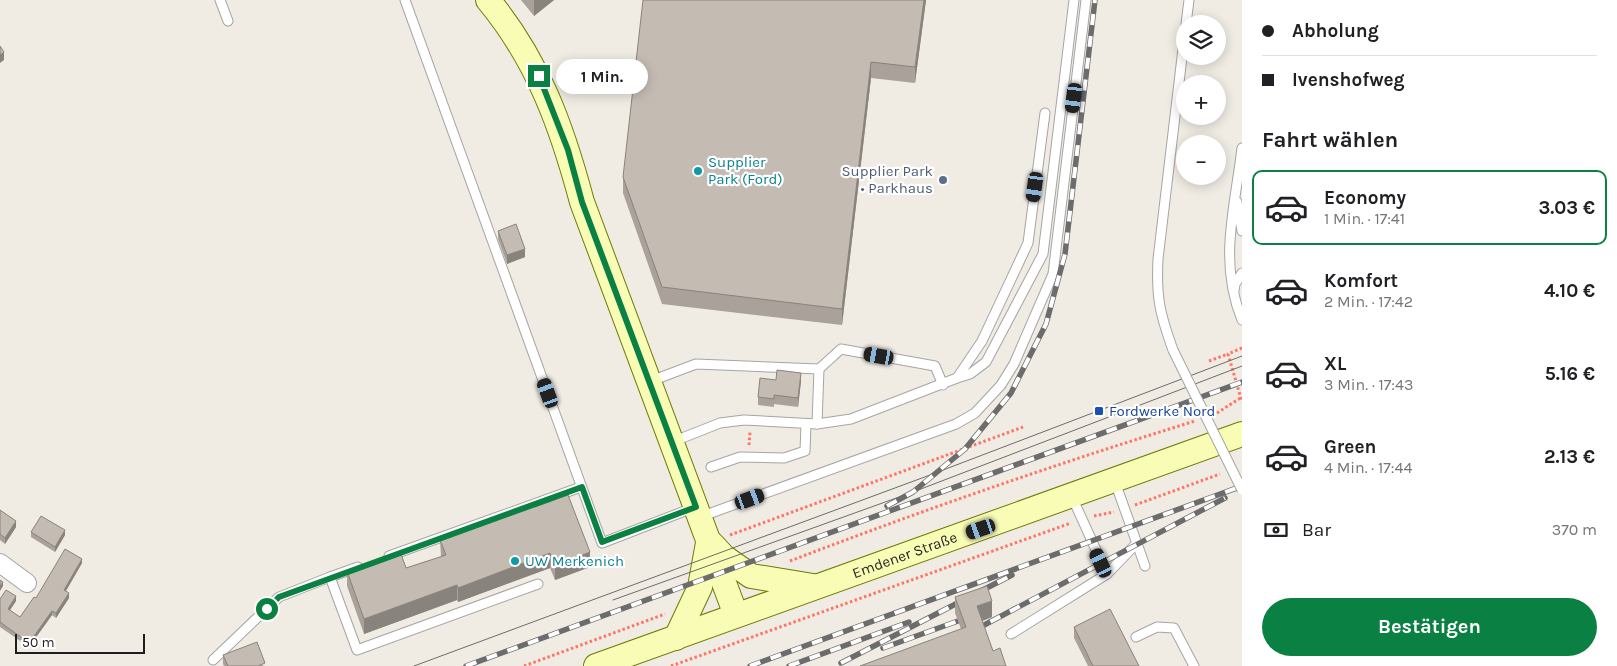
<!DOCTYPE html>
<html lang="de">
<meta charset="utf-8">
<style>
body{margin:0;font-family:Karla,sans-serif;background:#f6f6f6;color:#202124;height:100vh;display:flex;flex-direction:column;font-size:19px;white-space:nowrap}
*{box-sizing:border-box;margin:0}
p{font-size:16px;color:#757577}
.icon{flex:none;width:28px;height:28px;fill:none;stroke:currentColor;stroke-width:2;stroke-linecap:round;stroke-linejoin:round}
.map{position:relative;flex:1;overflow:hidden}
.panel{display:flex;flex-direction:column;background:#fff;width:375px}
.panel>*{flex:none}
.top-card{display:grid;align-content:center;height:110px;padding:0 20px;background:#fff}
.tools{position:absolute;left:1176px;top:15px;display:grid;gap:10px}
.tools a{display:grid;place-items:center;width:50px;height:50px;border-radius:50%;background:#fff;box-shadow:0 2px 12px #0003;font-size:25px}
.scale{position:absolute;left:15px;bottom:12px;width:130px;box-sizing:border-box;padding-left:5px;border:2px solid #1e1e1e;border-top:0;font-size:14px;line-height:18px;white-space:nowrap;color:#1e1e1e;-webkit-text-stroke:4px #fff;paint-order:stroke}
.end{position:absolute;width:22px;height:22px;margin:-11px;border:6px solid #0b8043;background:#fff;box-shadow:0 0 0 2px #fff}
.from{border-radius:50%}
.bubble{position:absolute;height:35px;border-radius:18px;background:#fff;box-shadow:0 2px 12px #0003;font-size:16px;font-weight:700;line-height:35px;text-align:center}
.car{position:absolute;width:15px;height:30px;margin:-15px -8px;border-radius:6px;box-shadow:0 0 4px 1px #0007;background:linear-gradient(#222 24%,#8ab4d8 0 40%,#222 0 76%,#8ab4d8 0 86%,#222 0)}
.top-card b{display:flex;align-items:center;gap:18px;height:48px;font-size:19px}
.top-card b+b{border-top:1px solid #e0e0e0}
.top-card i{width:12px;height:12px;background:#202124}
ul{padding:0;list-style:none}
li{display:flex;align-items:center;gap:15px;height:75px;margin:0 10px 8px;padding:0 10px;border:2px solid transparent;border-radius:10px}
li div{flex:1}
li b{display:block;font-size:19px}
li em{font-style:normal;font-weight:700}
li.active{border-color:#0b8043}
li>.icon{width:45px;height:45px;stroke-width:1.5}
h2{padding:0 20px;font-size:22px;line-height:60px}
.pay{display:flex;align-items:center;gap:12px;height:55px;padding:0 20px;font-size:19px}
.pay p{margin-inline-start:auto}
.primary-button{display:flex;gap:10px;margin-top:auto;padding:10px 20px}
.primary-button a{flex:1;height:58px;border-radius:30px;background:#0b8043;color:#fff;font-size:20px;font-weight:700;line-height:58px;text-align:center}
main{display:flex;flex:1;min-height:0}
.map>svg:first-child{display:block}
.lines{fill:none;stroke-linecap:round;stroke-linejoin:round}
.lane-casing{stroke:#a5a5a5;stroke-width:11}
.street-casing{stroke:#a5a5a5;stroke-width:20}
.secondary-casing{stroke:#6d7a00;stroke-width:26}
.path{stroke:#ff7565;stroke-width:3;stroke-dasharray:2.5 2.5;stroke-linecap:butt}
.lane{stroke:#fff;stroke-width:9}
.street{stroke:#fff;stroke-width:18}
.secondary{stroke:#f8fcb5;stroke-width:24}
.tram{stroke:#6c6c6c;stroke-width:1}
.rail-casing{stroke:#6c6c6c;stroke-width:5.5}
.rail{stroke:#fff;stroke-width:4;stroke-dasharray:11;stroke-linecap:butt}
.lane-bridge-casing{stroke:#a5a5a5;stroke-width:11;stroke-linecap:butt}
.lane-bridge{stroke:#fff;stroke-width:9}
.wall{fill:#a9a19a}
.shaded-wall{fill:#89837d}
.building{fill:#c4bbb3;stroke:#89837d}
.route{stroke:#0b8043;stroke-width:6}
.culture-dot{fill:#0f9aa8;stroke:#fff;stroke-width:2}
.service-dot{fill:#5c6f8a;stroke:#fff;stroke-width:2}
.transit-dot{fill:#1a4fb4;stroke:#fff;stroke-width:2}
.labels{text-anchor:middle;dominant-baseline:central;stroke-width:4.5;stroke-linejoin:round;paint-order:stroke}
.culture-label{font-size:15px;fill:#0d838f;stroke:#fff;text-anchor:start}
.service-label{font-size:15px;fill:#4e5e75;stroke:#fff;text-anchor:end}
.transit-label{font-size:15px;fill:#164399;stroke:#fff;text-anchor:start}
.street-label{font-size:15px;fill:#1e1e1e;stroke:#fff}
</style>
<main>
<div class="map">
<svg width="1242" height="666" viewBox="0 0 1242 666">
<rect width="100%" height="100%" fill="#f0ece4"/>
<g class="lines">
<defs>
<g id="lane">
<polyline points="220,0 228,21"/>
<polyline points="405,0 602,543 695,507"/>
<polyline points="1186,24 1189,0"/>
<path d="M1242,148C1235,208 1218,261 1242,320"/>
<polyline points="1237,202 1242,231"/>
<polyline points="1234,291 1235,284 1242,273"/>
<path d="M1173,350C1160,314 1156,298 1158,259L1185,32"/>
<polyline points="819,369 841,349 935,366 943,385"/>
<polyline points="957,378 970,374 986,362 1043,254 1074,0"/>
<polyline points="651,381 696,364 819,369 817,424 744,420 720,423 672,442"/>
<polyline points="817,424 851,419 957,378 982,341 1028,243 1045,113"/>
<polyline points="711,467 740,457 784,458 805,451 806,424"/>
<polyline points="1115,482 1145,566"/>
<polyline points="1072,497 1107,574"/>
<polyline points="700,517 956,424 975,413 1001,385 1014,364 1053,274 1086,0"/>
<polyline points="389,556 581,487"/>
<polyline points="358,567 330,577 357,650 538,584"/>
<polyline points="1011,634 1107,574 1137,543"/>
<polyline points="1136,637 1157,627 1174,628 1194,666"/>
<polyline points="213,660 279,597 330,577"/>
</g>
<polyline id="street" points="0,563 27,583"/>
<g id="secondary">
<path d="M488,0C538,60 562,127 582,202L736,615"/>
<polyline points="712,544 724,557 751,576 813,586"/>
<polyline points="676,638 700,587 708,543"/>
<path id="s1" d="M596,666L1242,434"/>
</g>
</defs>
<use href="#lane" class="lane-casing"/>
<use href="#street" class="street-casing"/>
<use href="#secondary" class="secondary-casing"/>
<g class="path">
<polyline points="1242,348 1228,354 1242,402"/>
<polyline points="1209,361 1228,354"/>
<polyline points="1217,413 1242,397"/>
<polyline points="749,445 750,432"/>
<polyline points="1135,505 1220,474"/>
<polyline points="1094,516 1114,512"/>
<polyline points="730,535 1023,427"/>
<path d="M790,561C923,510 1059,463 1195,421"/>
<polyline points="524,666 665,614"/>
<polyline points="671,666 1071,523"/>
</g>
<use href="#lane" class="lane"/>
<use href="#street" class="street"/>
<use href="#secondary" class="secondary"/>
<g class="tram">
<polyline points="613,600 913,492 1242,366"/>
<polyline points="414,666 930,475 1242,356"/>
</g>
<defs>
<g id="rail">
<polyline points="887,506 913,492 965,449 1011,393 1046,324 1065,254 1095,0"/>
<polyline points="971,632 1225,498"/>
<polyline points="883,648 958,621"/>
<polyline points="841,663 1012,575"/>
<polyline points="466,666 1242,382"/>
<polyline points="750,666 1242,486"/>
<polyline points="789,666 909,622"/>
</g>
</defs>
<use href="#rail" class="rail-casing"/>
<use href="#rail" class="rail"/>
<defs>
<polyline id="lane-bridge" points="1173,350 1242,490"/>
</defs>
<use href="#lane-bridge" class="lane-bridge-casing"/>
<use href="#lane-bridge" class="lane-bridge"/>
</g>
<g class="wall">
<polygon points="521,0 554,0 534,16"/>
<polygon points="926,0 915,83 871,78 842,325 662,304 623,193 623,177"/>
<polygon points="498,231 525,257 507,264 498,239"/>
<polygon points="776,380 801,381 798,407 774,404 774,407 758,405 758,397"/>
<polygon points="535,507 590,567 555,580 550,568 458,602 457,600 364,634 347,586 347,571 406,568 441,557 440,540"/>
<polygon points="0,510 16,527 5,544 0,540"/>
<polygon points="31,532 65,535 55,552 31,537"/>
<polygon points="82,563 66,591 69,598 56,618 52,615 29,647 0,627 0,599 16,601 10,610 20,617 36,598"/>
<polygon points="955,597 992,617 982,621 993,651 1006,666 961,629 955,613"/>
<polygon points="1074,627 1139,666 1088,666 1074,638"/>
<polygon points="223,655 265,666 224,666 223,664"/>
</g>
<g class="shaded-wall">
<polygon points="534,0 554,0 534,16"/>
<polygon points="924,0 926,0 915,83 915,67"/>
<polygon points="4,52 4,60 0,63 0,55"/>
<polygon points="871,62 871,78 842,325 842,309"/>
<polygon points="525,249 525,257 507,264 507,255"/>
<polygon points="801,373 801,381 798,407 798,398"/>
<polygon points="16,521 16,527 5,544 5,538"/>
<polygon points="65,530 65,535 55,552 55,547"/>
<polygon points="590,552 590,567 555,580 555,566"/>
<polygon points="550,553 550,568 458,602 458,588"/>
<polygon points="82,559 82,563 64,594 64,590"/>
<polygon points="3,582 3,586 0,591 0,586"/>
<polygon points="457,585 457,600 364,634 364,619"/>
<polygon points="69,593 69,598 56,618 56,613"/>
<polygon points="16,596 16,601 8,613 8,609"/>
<polygon points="992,601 992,617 977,623 977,606"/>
<polygon points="52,611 52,615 29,647 29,643"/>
</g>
<g class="building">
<polygon points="643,0 924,0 915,67 871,62 842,309 662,287 623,177"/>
<polygon points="0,46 4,52 0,55"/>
<polygon points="516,224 525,249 507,255 498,231"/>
<polygon points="777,370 801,373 798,398 774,395 774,399 758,397 760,378 776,380"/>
<polygon points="568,495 590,552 555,566 550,553 458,588 457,585 364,619 347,571 400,551 406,568 446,555 440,540 534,505 535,507"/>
<polygon points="0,510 16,521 5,538 0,534"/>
<polygon points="41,516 65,530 55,547 31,532"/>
<polygon points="65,549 82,559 64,590 69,593 56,613 52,611 29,643 0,622 0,599 6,590 16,596 8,609 20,617 34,597 36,598"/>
<polygon points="0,580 3,582 0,586"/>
<polygon points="987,586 992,601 977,606 993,651 1000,648 1006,666 860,666 966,627 955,597"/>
<polygon points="1110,609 1139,666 1093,666 1074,627"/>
<polygon points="257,642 265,663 258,666 228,666 223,655"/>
</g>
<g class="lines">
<polyline class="route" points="267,609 279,597 582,487 602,542 696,507 582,202 568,150 539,76"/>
</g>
<g class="culture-dot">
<circle cx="698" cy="171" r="5"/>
<circle cx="515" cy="561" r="5"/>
</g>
<circle class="service-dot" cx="943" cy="180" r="5"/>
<rect class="transit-dot" x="1094" y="406" width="10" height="10" rx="2.5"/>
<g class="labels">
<g class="culture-label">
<text x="708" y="162">Supplier<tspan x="708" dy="17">Park (Ford)</tspan></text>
<text x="525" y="561">UW Merkenich</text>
</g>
<g class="service-label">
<text x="933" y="171">Supplier Park<tspan x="933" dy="17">• Parkhaus</tspan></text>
</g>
<g class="transit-label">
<text x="1109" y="411">Fordwerke Nord</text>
</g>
<g class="street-label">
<text stroke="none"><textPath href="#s1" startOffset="328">Emdener Straße</textPath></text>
</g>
</g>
</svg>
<div class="tools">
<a><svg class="icon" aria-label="layers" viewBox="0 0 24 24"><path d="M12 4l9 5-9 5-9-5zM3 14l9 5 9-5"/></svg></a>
<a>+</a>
<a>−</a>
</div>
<div class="scale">50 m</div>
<i class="end from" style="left:267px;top:609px"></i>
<i class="end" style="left:539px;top:76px"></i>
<div class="bubble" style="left:556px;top:59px;width:92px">1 Min.</div>
<i class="car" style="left:1074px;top:98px;rotate:187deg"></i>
<i class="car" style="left:1035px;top:187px;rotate:188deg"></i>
<i class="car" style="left:879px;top:356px;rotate:280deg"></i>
<i class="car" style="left:548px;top:393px;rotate:340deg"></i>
<i class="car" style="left:750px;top:499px;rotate:70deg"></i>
<i class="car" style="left:981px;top:529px;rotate:251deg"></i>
<i class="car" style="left:1101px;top:563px;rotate:335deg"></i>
</div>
<section class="panel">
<div class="top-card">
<b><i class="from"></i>Abholung</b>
<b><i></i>Ivenshofweg</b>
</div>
<h2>Fahrt wählen</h2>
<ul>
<li class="active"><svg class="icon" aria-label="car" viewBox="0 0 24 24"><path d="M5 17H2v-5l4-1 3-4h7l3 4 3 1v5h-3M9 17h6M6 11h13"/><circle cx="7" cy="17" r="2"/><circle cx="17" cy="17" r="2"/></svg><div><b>Economy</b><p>1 Min. · 17:41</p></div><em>3.03 €</em></li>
<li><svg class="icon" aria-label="car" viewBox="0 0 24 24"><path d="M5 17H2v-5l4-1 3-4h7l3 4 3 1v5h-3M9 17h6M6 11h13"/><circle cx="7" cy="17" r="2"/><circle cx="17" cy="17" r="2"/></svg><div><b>Komfort</b><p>2 Min. · 17:42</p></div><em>4.10 €</em></li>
<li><svg class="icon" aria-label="car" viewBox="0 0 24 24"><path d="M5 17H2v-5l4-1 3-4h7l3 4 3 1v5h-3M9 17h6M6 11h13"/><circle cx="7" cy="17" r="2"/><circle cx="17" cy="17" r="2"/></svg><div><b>XL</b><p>3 Min. · 17:43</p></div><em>5.16 €</em></li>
<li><svg class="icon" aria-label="car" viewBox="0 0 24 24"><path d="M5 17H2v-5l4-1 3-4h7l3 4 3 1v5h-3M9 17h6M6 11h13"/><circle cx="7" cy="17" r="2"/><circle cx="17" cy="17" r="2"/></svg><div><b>Green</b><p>4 Min. · 17:44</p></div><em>2.13 €</em></li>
</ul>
<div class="pay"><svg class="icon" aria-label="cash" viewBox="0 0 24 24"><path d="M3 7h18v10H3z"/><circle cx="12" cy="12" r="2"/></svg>Bar<p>370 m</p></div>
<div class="primary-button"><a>Bestätigen</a></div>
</section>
</main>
